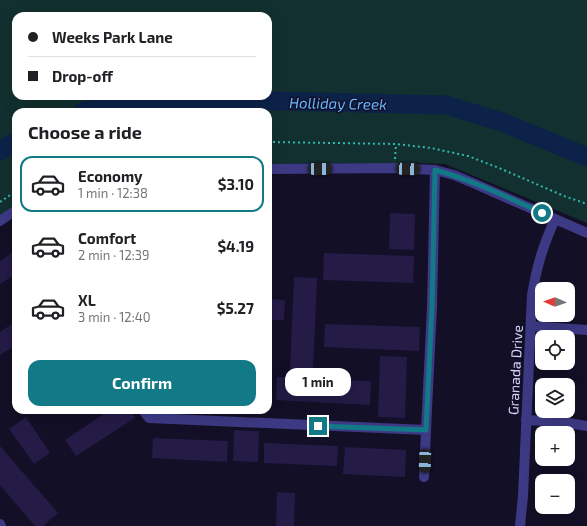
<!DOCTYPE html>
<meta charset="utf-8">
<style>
body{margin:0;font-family:"Exo 2",sans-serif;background:#f2f2f2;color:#202124;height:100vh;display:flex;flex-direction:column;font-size:15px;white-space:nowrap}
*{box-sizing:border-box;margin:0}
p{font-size:13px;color:#757577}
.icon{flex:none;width:22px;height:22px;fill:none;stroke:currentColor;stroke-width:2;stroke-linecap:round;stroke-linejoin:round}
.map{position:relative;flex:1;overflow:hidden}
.sheet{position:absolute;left:12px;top:108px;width:260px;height:306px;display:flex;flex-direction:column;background:#fff;border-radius:12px;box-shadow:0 4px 16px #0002}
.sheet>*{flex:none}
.top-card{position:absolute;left:12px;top:12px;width:260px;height:88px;border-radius:12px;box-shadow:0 4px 16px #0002;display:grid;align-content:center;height:88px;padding:0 16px;background:#fff}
.needle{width:26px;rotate:272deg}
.fabs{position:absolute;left:535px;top:282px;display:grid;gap:8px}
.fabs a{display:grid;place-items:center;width:40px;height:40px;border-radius:8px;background:#fff;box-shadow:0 4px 16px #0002;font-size:20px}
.end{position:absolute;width:18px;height:18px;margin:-9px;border:5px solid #127987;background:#fff;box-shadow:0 0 0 2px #fff}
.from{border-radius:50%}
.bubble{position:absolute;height:28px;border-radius:12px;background:#fff;box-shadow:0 4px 16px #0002;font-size:13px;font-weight:700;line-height:28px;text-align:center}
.car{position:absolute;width:12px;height:24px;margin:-12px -6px;border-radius:5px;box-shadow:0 0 3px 1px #0007;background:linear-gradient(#222 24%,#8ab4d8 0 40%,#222 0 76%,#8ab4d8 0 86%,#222 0)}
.top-card b{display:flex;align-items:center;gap:14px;height:38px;font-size:15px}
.top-card b+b{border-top:1px solid #e0e0e0}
.top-card i{width:10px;height:10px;background:#202124}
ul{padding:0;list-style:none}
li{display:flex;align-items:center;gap:12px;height:56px;margin:0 8px 6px;padding:0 8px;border:2px solid transparent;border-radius:12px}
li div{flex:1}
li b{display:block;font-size:15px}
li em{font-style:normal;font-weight:700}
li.selected{border-color:#127987}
li>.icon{width:36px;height:36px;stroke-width:1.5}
h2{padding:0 16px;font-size:18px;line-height:48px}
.primary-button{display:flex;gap:8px;margin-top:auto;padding:8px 16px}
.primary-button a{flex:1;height:46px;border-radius:12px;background:#127987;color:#fff;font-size:16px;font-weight:700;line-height:46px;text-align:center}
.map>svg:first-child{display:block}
.green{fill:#12302f;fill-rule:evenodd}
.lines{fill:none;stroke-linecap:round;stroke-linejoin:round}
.river{stroke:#0c2248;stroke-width:19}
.building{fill:#241b47}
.path{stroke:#2fb8b0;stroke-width:2;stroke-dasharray:2 3;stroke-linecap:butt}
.minor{stroke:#3d3a85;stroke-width:10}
.route{stroke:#127987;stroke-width:5}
.labels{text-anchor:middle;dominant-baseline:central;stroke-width:3;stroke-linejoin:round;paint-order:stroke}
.street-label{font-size:14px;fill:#d9d4ff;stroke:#130f26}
.water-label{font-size:15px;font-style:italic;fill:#62b6ff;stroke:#130f26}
</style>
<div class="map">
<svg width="587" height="526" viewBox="0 0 587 526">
<rect width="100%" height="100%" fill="#130f26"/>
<path class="green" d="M0,0H587V223L445,164L412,163L268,164V112H16V205L0,216ZM16,16H268V96H16Z"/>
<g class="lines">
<g class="river">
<polyline points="82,112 100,106 155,98 446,105 502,122 587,157"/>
<polyline points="0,151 16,142"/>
</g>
</g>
<g class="building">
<polygon points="390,213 415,214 414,250 389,249"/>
<polygon points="16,250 16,274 0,284 0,261"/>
<polygon points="324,253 414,256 413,283 323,280"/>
<polygon points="294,277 317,278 313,372 290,371"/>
<polygon points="268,299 285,300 284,320 268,320"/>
<polygon points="16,321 16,345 0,355 0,332"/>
<polygon points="325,324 420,327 419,351 324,347"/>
<polygon points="380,356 407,357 405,418 378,417"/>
<polygon points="277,377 371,381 370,405 276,400"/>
<polygon points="110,410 130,410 135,418 76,456 65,440"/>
<polygon points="26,417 50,453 34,464 9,429"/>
<polygon points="234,430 259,431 258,462 233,461"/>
<polygon points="153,438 228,441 227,462 152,458"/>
<polygon points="264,443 338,446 337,466 264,463"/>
<polygon points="0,446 58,513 43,526 35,526 0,485"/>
<polygon points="345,447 406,450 405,477 343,474"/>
<polygon points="277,492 295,493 294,526 276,526"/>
</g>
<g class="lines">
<g class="path">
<polyline points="268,142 396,144 431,148 468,156 499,168 564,196 587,204"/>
<polyline points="395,159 396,144"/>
<polyline points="0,202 16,191"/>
</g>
<g class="minor">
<polyline points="268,169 394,168 435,170 454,175 473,183 587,233"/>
<polyline points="0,221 16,210"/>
<polyline points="531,326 587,330"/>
<polyline points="143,410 149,418 426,430 432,307 435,170"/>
<polyline points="526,420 563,422 587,426"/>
<polyline points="424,477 426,430"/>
<polyline points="0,524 1,526"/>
<path d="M520,526L523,496L532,295C537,265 543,246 555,219"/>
</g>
</g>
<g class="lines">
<path class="route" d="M318,426L426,430L432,307L435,170C472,180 507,197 542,213"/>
</g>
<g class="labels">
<g class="street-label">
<text transform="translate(515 370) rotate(-87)">Granada Drive</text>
</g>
<g class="water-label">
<text transform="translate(338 103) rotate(1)">Holliday Creek</text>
</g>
</g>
</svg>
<div class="fabs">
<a><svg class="needle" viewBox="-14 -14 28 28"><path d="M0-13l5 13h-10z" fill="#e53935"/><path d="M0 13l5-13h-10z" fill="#757577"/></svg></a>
<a><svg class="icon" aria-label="locate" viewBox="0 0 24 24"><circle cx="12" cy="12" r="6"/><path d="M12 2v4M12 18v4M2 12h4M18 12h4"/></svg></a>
<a><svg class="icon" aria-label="layers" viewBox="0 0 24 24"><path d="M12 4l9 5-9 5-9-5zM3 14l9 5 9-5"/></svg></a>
<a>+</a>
<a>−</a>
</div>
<i class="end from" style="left:542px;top:213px"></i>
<i class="end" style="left:318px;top:426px"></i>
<div class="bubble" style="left:285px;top:368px;width:66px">1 min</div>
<i class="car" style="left:320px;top:169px;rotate:90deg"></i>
<i class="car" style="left:408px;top:169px;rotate:92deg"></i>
<i class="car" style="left:425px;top:461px;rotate:182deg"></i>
<div class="top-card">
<b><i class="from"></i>Weeks Park Lane</b>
<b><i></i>Drop-off</b>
</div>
<section class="sheet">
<h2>Choose a ride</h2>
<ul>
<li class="selected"><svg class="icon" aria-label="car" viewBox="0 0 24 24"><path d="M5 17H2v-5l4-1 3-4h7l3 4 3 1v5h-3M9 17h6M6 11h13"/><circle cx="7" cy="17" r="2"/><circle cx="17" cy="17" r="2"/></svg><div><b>Economy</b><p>1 min · 12:38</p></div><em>$3.10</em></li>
<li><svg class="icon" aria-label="car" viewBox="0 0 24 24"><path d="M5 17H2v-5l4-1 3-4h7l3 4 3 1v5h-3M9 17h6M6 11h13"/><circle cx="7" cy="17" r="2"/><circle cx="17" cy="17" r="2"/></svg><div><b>Comfort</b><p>2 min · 12:39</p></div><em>$4.19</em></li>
<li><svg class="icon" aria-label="car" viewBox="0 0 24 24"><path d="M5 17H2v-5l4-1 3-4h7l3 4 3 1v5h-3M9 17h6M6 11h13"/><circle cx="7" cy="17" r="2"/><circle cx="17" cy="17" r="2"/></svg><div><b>XL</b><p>3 min · 12:40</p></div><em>$5.27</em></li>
</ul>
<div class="primary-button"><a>Confirm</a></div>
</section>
</div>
